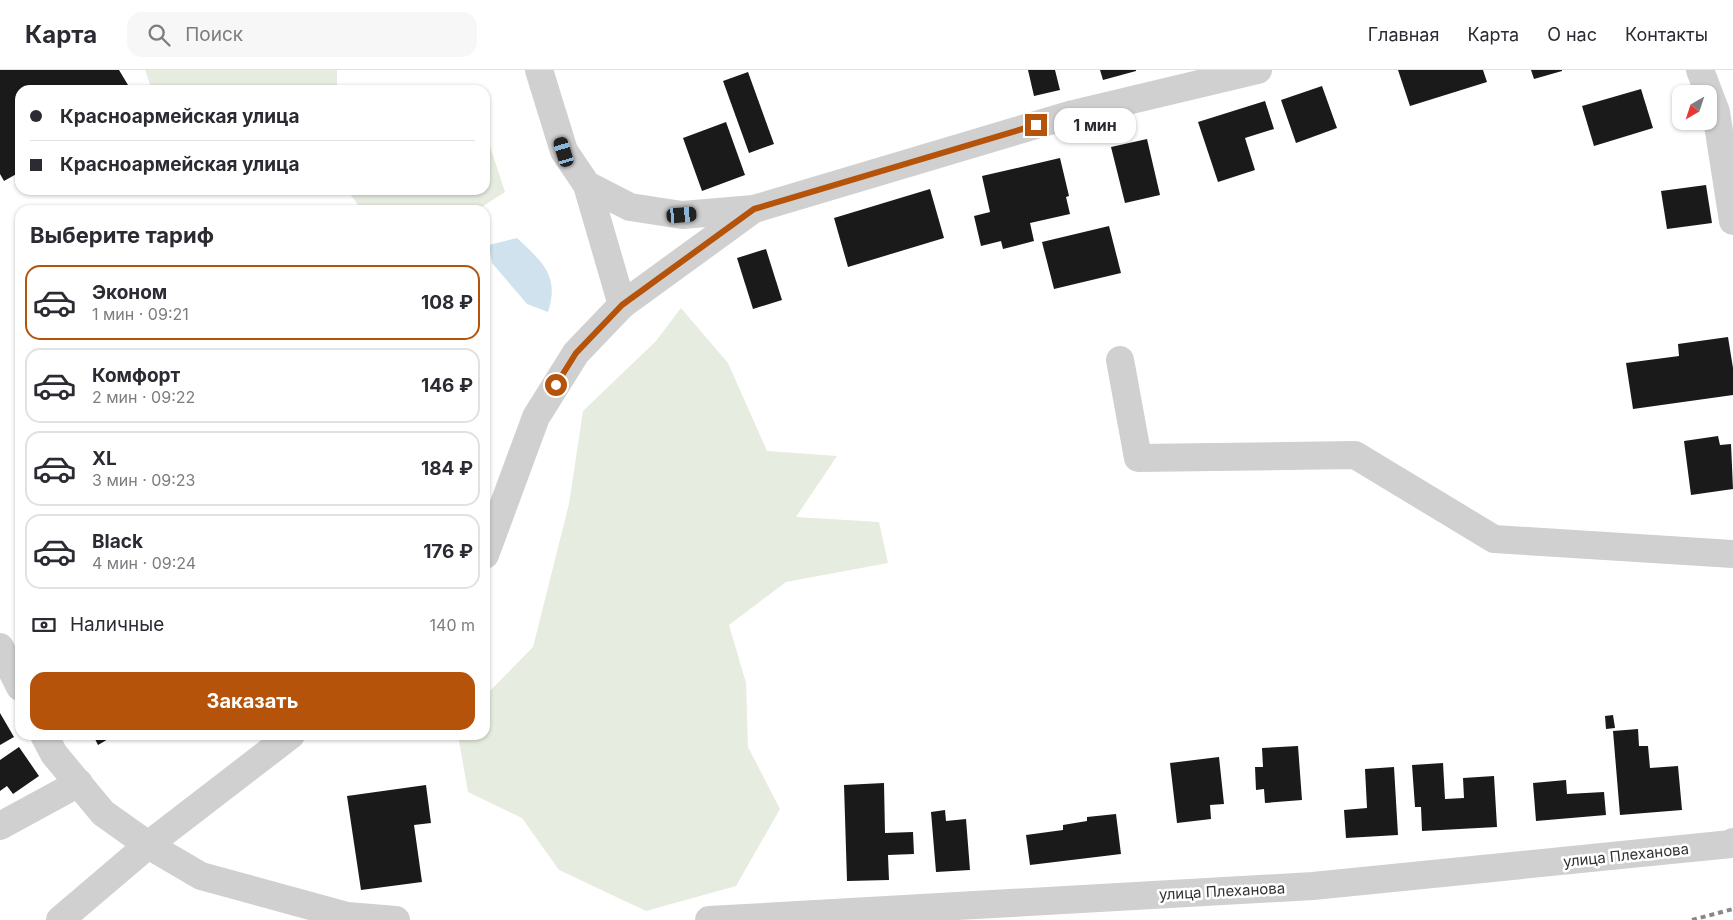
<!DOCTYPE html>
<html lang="ru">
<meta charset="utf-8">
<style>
body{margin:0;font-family:Inter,sans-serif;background:#f7f7f7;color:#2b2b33;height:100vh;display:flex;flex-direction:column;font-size:19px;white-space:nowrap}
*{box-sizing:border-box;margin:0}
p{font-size:16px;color:#7c7c81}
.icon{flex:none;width:28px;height:28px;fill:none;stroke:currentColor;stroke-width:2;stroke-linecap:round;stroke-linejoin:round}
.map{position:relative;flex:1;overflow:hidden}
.details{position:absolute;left:15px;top:135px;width:475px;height:535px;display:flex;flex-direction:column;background:#fff;border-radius:15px;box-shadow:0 1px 4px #0004}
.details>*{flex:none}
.hud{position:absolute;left:15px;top:15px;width:475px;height:110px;border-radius:15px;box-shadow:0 1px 4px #0004;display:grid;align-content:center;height:110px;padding:0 15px;background:#fff}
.needle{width:32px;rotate:219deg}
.tools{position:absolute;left:1672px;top:15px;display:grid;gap:10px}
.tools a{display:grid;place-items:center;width:45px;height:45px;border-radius:10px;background:#fff;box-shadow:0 1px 4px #0004;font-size:25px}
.end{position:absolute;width:22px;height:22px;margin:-11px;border:6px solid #b45309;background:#fff;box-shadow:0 0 0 2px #fff}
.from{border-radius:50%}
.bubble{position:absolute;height:35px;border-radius:15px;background:#fff;box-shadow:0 1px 4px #0004;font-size:16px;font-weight:700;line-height:35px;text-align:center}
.car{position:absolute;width:15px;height:30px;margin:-15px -8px;border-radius:6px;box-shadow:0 0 4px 1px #0007;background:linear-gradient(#222 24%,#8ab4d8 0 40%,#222 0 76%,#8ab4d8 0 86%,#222 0)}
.hud b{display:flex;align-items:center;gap:18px;height:48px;font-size:19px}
.hud b+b{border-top:1px solid #e1e1e2}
.hud i{width:12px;height:12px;background:#2b2b33}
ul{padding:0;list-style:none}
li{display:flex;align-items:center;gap:15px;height:75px;margin:0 10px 8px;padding:0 5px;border:2px solid #e1e1e2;border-radius:15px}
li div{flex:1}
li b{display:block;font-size:19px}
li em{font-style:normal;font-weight:700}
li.on{border-color:#b45309}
li>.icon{width:45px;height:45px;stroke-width:1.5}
h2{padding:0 15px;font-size:22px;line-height:60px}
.pay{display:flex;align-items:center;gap:12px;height:55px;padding:0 15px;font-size:19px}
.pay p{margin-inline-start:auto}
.action{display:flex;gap:10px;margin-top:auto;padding:10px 15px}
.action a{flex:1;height:58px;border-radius:15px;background:#b45309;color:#fff;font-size:20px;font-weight:700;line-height:58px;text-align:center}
header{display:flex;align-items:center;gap:30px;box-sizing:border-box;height:70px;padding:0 25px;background:#fff;border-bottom:1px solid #e1e1e2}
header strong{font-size:24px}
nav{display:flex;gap:28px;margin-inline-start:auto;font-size:18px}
.search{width:350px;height:45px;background:#f7f7f7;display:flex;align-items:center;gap:12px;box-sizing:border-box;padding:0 18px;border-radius:15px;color:#7c7c81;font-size:19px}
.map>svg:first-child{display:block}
.green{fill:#e6ecdf}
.water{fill:#cfe2ee}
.building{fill:#1a1a1a}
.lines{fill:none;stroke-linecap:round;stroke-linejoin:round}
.minor{stroke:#d0d0d0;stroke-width:28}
.rail{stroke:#888;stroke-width:4;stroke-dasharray:5 4;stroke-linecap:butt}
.route{stroke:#b45309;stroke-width:6}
.labels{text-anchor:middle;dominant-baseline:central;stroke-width:5;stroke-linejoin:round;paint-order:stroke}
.street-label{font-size:15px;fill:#333;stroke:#fff}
</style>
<header>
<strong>Карта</strong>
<div class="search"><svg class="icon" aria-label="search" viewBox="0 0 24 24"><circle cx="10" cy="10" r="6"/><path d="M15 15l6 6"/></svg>Поиск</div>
<nav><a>Главная</a><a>Карта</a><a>О нас</a><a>Контакты</a></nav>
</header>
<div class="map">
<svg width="1733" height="850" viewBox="0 0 1733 850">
<rect width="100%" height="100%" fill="#fff"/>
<g class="green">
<polygon points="145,0 337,0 337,20 152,20"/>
<polygon points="485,61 505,122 477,140 362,140 347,120 485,120"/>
<polygon points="681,238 728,293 767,381 837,386 796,447 879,452 888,493 786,512 729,555 746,613 748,677 780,739 736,816 646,841 559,800 522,748 468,722 458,665 485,665 485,626 533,577 569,434 583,341 656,271"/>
</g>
<path class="water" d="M517,168C542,192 560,205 548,242L527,234L492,193L489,175Z"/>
<g class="building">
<polygon points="0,0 119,0 131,20 20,20 20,102 4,111 0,104"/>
<polygon points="1028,0 1055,0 1060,20 1034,26"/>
<polygon points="1100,0 1136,0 1136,1 1103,10"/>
<polygon points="1398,0 1483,0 1487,12 1410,36"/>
<polygon points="1531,0 1562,0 1562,1 1534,9"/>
<polygon points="748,2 774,74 749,83 723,11"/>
<polygon points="1322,16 1337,58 1296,73 1281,30"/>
<polygon points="1641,19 1653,58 1594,76 1582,36"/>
<polygon points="1265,31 1274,59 1245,68 1255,100 1218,112 1198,52"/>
<polygon points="726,52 745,105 702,121 683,68"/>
<polygon points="1147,69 1160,125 1125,133 1111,77"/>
<polygon points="1060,88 1069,126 1066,127 1070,144 1030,153 1034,171 1003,179 1001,171 981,176 974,146 990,142 982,106"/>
<polygon points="1706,115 1712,153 1667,159 1661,121"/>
<polygon points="930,119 944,168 848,197 834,148"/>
<polygon points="1109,156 1121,203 1054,219 1042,172"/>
<polygon points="766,179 782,230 753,239 737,188"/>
<polygon points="1728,267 1733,298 1733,325 1633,339 1626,293 1679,286 1678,274"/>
<polygon points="1718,366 1720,375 1731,374 1733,419 1691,425 1684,371"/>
<polygon points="0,643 14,667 0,675"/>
<polygon points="1613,645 1615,658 1606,659 1605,646"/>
<polygon points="1638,659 1639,676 1648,676 1650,698 1678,696 1682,740 1620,745 1613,661"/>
<polygon points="93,665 115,665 98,675"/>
<polygon points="1298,676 1302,730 1265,733 1264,719 1256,720 1255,697 1263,697 1262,678"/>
<polygon points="19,677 39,706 13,724 7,716 0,721 0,690"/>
<polygon points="1219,687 1224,734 1210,735 1211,749 1177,753 1170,693"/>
<polygon points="1443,693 1445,729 1464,728 1463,708 1494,706 1497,757 1422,761 1421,737 1415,737 1412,695"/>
<polygon points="1394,697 1398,765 1346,768 1344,740 1367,738 1365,699"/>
<polygon points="1566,710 1567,724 1604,722 1606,745 1536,751 1533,713"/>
<polygon points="884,713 885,763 913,762 914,784 888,785 889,810 847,811 844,715"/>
<polygon points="426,715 431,753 414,755 422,812 361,820 347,726"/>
<polygon points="945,740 946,751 966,749 970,800 936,802 931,742"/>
<polygon points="1116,744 1121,784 1030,795 1026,765 1063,760 1063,755 1087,751 1087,747"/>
</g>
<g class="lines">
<g class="minor">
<polyline points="539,0 564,81 587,115 622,235"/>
<polyline points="1700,0 1716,42 1733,151"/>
<polyline points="587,115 630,137 682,145 754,139"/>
<polyline points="1120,290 1138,388 1355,385 1494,469 1733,484"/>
<polyline points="485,485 536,347 576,283 622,235 754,139 1073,44 1258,0"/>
<polyline points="0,577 20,617"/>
<polyline points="44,665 54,684 103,743 148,775 201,806 347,846 396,850"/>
<polyline points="0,756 79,713"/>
<polyline points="60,850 148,775 291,665"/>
<polyline points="709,850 1313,816 1731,774 1733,772"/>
</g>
<polyline class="rail" points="1692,850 1733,839"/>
</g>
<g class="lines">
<polyline class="route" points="556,315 576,283 622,235 754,139 1036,55"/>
</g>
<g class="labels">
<g class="street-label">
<text transform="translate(1626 785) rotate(-6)">улица Плеханова</text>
<text transform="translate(1222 821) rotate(-3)">улица Плеханова</text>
</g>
</g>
</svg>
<div class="tools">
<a><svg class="needle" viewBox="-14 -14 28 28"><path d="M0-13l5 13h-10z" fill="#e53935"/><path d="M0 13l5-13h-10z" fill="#7c7c81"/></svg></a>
</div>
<i class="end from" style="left:556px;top:315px"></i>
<i class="end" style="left:1036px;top:55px"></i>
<div class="bubble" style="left:1054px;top:38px;width:82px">1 мин</div>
<i class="car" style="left:564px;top:82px;rotate:343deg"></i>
<i class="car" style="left:682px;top:145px;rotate:85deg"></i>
<div class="hud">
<b><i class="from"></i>Красноармейская улица</b>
<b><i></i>Красноармейская улица</b>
</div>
<section class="details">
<h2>Выберите тариф</h2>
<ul>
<li class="on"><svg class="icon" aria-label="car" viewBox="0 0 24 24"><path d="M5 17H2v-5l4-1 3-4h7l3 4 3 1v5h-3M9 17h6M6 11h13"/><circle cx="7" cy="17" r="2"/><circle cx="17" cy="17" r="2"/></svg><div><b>Эконом</b><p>1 мин · 09:21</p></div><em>108 ₽</em></li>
<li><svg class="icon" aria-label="car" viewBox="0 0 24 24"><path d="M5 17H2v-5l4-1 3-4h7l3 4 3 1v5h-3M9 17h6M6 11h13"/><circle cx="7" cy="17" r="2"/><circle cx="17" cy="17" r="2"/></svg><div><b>Комфорт</b><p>2 мин · 09:22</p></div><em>146 ₽</em></li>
<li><svg class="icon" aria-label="car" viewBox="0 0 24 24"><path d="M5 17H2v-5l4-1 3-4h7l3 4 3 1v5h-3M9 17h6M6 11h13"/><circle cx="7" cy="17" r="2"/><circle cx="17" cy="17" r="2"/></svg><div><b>XL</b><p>3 мин · 09:23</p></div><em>184 ₽</em></li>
<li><svg class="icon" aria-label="car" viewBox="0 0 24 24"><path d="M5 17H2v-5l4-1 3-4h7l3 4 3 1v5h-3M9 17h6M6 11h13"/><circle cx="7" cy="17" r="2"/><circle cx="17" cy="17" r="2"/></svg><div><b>Black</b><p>4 мин · 09:24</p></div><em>176 ₽</em></li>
</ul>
<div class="pay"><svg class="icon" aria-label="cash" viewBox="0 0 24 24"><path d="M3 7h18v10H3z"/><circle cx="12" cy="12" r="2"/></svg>Наличные<p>140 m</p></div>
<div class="action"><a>Заказать</a></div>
</section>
</div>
